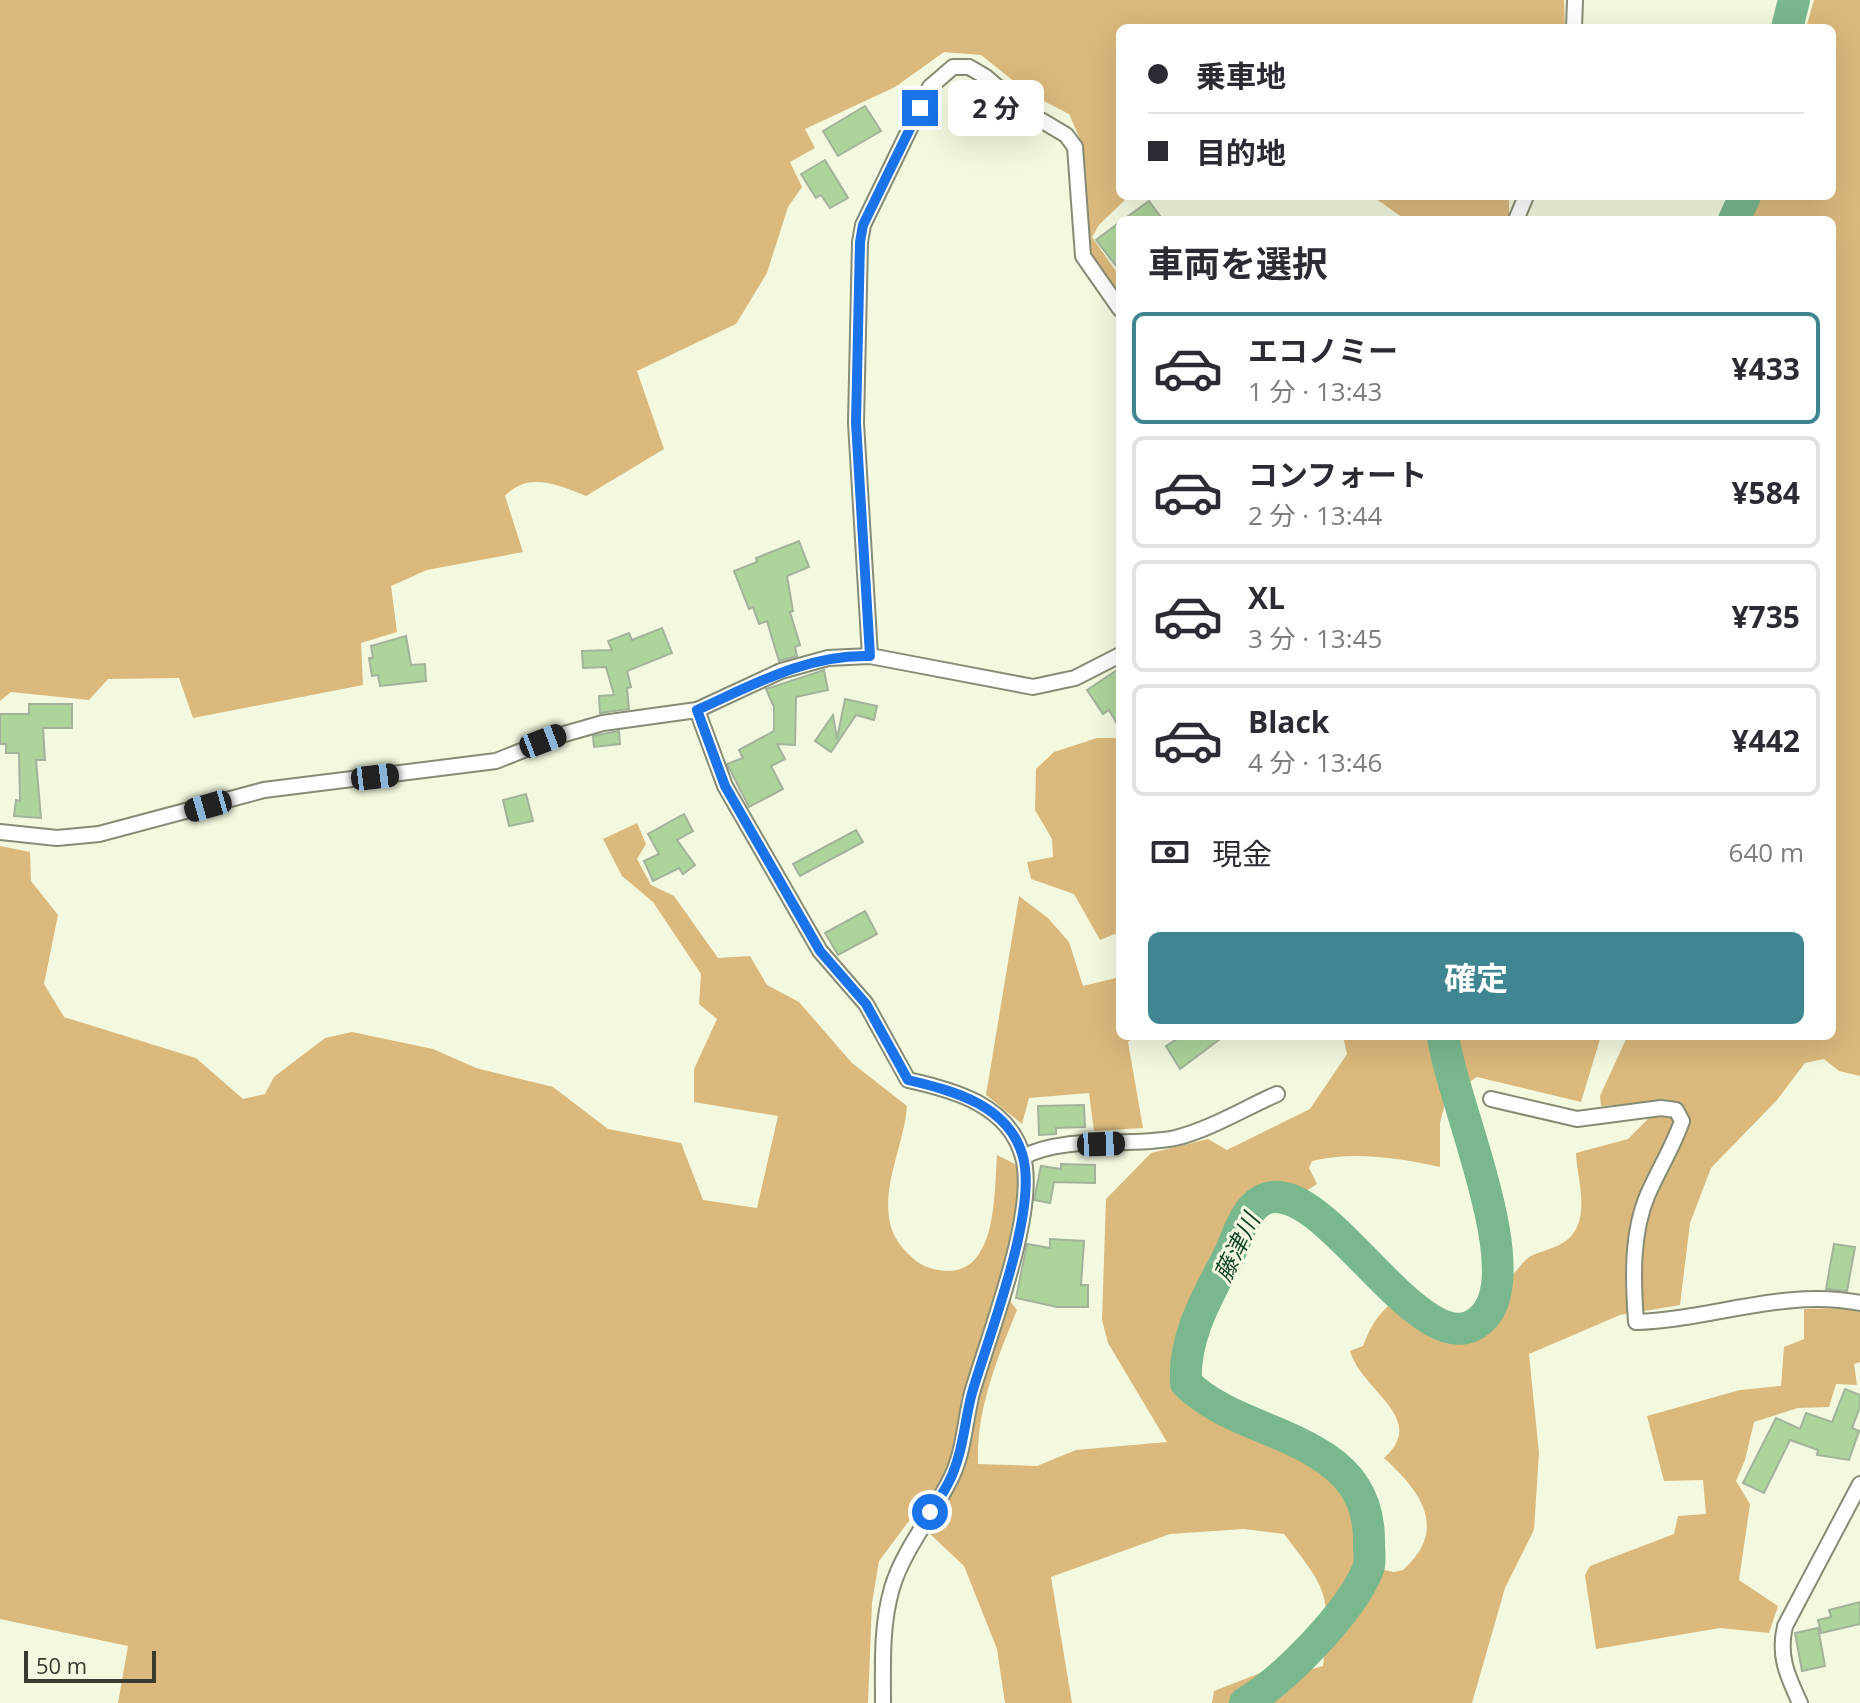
<!DOCTYPE html>
<html lang="ja">
<meta charset="utf-8">
<style>
body{margin:0;font-family:"Open Sans","Noto Sans JP",sans-serif;background:#f7f7f7;color:#2b2b33;height:100vh;display:flex;flex-direction:column;font-size:30px;white-space:nowrap}
*{box-sizing:border-box;margin:0}
p{font-size:26px;color:#7c7c81}
.icon{flex:none;width:44px;height:44px;fill:none;stroke:currentColor;stroke-width:2;stroke-linecap:round;stroke-linejoin:round}
.map{position:relative;flex:1;overflow:hidden}
.details{position:absolute;left:1116px;top:216px;width:720px;height:824px;display:flex;flex-direction:column;background:#fff;border-radius:12px;box-shadow:0 8px 32px #0002}
.details>*{flex:none}
.top-card{position:absolute;left:1116px;top:24px;width:720px;height:176px;border-radius:12px;box-shadow:0 8px 32px #0002;display:grid;align-content:center;height:176px;padding:0 32px;background:#fff}
.scale{position:absolute;left:24px;bottom:20px;width:132px;box-sizing:border-box;padding-left:8px;border:4px solid #393b31;border-top:0;font-size:22px;line-height:28px;white-space:nowrap;color:#393b31;-webkit-text-stroke:6px #f3f9df;paint-order:stroke}
.end{position:absolute;width:36px;height:36px;margin:-18px;border:10px solid #1a73e8;background:#fff;box-shadow:0 0 0 4px #fff}
.from{border-radius:50%}
.bubble{position:absolute;height:56px;border-radius:12px;background:#fff;box-shadow:0 8px 32px #0002;font-size:26px;font-weight:700;line-height:56px;text-align:center}
.car{position:absolute;width:24px;height:48px;margin:-24px -12px;border-radius:10px;box-shadow:0 0 6px 2px #0007;background:linear-gradient(#222 24%,#8ab4d8 0 40%,#222 0 76%,#8ab4d8 0 86%,#222 0)}
.top-card b{display:flex;align-items:center;gap:28px;height:76px;font-size:30px}
.top-card b+b{border-top:2px solid #e1e1e2}
.top-card i{width:20px;height:20px;background:#2b2b33}
ul{padding:0;list-style:none}
li{display:flex;align-items:center;gap:24px;height:112px;margin:0 16px 12px;padding:0 16px;border:4px solid #e1e1e2;border-radius:12px}
li div{flex:1}
li b{display:block;font-size:30px}
li em{font-style:normal;font-weight:700}
li.selected{border-color:#408692}
li>.icon{width:72px;height:72px;stroke-width:1.5}
h2{padding:0 32px;font-size:36px;line-height:96px}
.pay{display:flex;align-items:center;gap:20px;height:88px;padding:0 32px;font-size:30px}
.pay p{margin-inline-start:auto}
.primary-button{display:flex;gap:16px;margin-top:auto;padding:16px 32px}
.primary-button a{flex:1;height:92px;border-radius:12px;background:#408692;color:#fff;font-size:32px;font-weight:700;line-height:92px;text-align:center}
.map>svg:first-child{display:block}
.forest{fill:#dbb97c}
.lines{fill:none;stroke-linecap:round;stroke-linejoin:round}
.river{stroke:#79b88f;stroke-width:32}
.building{fill:#add49b;stroke:#a2b29b;stroke-width:2}
.street-casing{stroke:#868c74;stroke-width:18}
.street{stroke:#fff;stroke-width:14}
.route{stroke:#1a73e8;stroke-width:10}
.labels{text-anchor:middle;dominant-baseline:central;stroke-width:6;stroke-linejoin:round;paint-order:stroke}
.water-label{font-size:24px;font-style:italic;fill:#154529;stroke:#f3f9df}
</style>
<div class="map">
<svg width="1860" height="1703" viewBox="0 0 1860 1703">
<rect width="100%" height="100%" fill="#f3f9df"/>
<g class="forest">
<path d="M0,0H1564L1565,28H1120V196H1129L1099,225L1092,237L1120,277V299L1092,259L1084,238L1080,139L1069,114L1030,94L981,55L944,52L895,87L805,129L815,148L790,162L802,187L788,207L767,273L736,324L637,371L664,449L586,496C559,485 528,471 505,496L523,552L427,570L391,586L397,632L361,643L363,685L193,718L179,678L108,679L89,700L11,692L0,701Z"/>
<path d="M1814,0H1860V1076L1839,1071L1824,1059L1805,1063L1777,1100L1711,1168L1690,1223L1680,1305L1620,1315L1529,1354L1539,1453L1534,1530L1505,1588L1472,1703H1212L1214,1691L1268,1670L1305,1671L1323,1666C1331,1594 1328,1591 1284,1534L1244,1529L1170,1534L1051,1577L1072,1703H1005L997,1649L964,1566L912,1517L879,1561L872,1603L868,1703H118L128,1646L0,1619V846L30,852L31,881L58,915L44,984L64,1017L196,1058L243,1099L265,1094L274,1077L325,1038L352,1032L433,1049L476,1068L553,1087L608,1129L681,1143L703,1200L757,1208L778,1116L694,1102V1069L717,1019L699,1004L701,974L653,902L622,876L603,839L637,823L646,844L637,859L651,885L674,896L718,958L750,956L767,985L799,1002L852,1063L907,1106C904,1147 880,1187 891,1227C895,1242 913,1262 927,1267C997,1291 994,1200 997,1155L1017,1165L1018,1205L998,1285L1017,1310C997,1359 976,1410 978,1464L1037,1466L1076,1450L1167,1442L1108,1343L1102,1320L1106,1199L1151,1153L1208,1139L1227,1150L1310,1109L1347,1054L1343,1036H1601L1581,1102L1477,1077L1447,1096L1440,1123V1167C1398,1158 1354,1151 1312,1161L1309,1168L1317,1184L1300,1195C1284,1190 1274,1188 1259,1197C1240,1208 1187,1322 1181,1346C1177,1365 1182,1383 1192,1399C1239,1422 1340,1454 1361,1505C1369,1523 1365,1547 1364,1566L1394,1572L1403,1570C1450,1528 1419,1490 1384,1458C1429,1418 1362,1392 1350,1351L1363,1346C1374,1318 1383,1306 1411,1292C1465,1328 1472,1317 1514,1273C1519,1268 1525,1259 1531,1256C1548,1248 1568,1247 1577,1227C1587,1205 1577,1177 1576,1153L1628,1139L1648,1119L1646,1103L1601,1106L1600,1096L1627,1037L1832,1036V220H1745L1758,196H1832V28H1806Z"/>
<polygon points="1372,196 1509,196 1509,212 1517,220 1406,220"/>
<polygon points="1097,738 1120,738 1120,932 1100,940 1074,894 1031,879 1027,862 1053,857 1052,839 1035,810 1036,769 1054,752"/>
<polygon points="1019,896 1048,918 1069,942 1083,986 1120,977 1120,1036 1135,1036 1128,1042 1143,1128 1094,1131 1089,1093 1029,1098 1022,1124 986,1095"/>
<polygon points="1843,1308 1860,1312 1860,1362 1854,1364 1857,1385 1836,1384 1829,1407 1798,1408 1754,1422 1745,1460 1736,1481 1750,1504 1739,1580 1778,1606 1769,1633 1720,1628 1596,1649 1585,1575 1590,1566 1674,1534 1678,1516 1706,1514 1703,1480 1664,1481 1647,1416 1740,1390 1781,1386 1784,1347 1804,1339 1804,1309"/>
</g>
<g class="lines">
<g class="river">
<polyline points="1787,28 1794,0"/>
<polyline points="1734,220 1745,196"/>
<path d="M1245,1703C1284,1680 1351,1612 1368,1569C1371,1562 1369,1553 1369,1545C1370,1508 1357,1479 1325,1458C1281,1428 1223,1420 1186,1383C1183,1336 1209,1294 1230,1253C1237,1237 1245,1210 1261,1201C1323,1164 1429,1389 1487,1313C1525,1261 1451,1099 1443,1036"/>
</g>
</g>
<g class="building">
<polygon points="865,106 881,131 838,156 823,131"/>
<polygon points="825,160 848,198 830,208 821,195 816,198 801,174"/>
<polygon points="1149,201 1163,220 1123,220"/>
<polygon points="1120,222 1120,271 1096,240"/>
<polygon points="799,541 809,567 787,576 793,611 790,612 800,645 795,647 797,656 779,661 767,621 759,624 753,607 749,609 734,571 757,562 756,558"/>
<polygon points="662,628 672,653 627,671 631,687 627,688 629,709 600,713 599,696 614,695 606,667 583,668 582,651 612,650 608,641 629,633 632,640"/>
<polygon points="406,636 411,665 425,664 426,681 380,686 378,675 372,676 369,658 373,658 371,646"/>
<polygon points="1120,668 1120,729 1109,710 1103,714 1087,690"/>
<polygon points="824,670 828,690 796,697 795,745 777,744 785,759 771,766 783,789 749,807 727,764 743,758 739,750 774,731 774,707 766,689"/>
<polygon points="845,699 877,706 874,720 856,715 831,752 815,741 833,715 837,739"/>
<polygon points="29,704 72,704 72,728 43,728 45,760 36,760 41,818 14,816 16,800 20,801 19,753 6,753 6,744 0,744 0,714 29,714"/>
<polygon points="619,731 620,744 594,747 593,736"/>
<polygon points="526,794 533,821 509,826 503,800"/>
<polygon points="684,814 693,831 677,840 695,865 683,874 679,868 653,881 644,861 659,854 648,834"/>
<polygon points="856,830 863,842 800,876 793,864"/>
<polygon points="865,911 877,934 838,955 825,933"/>
<polygon points="1182,1036 1224,1036 1180,1069 1166,1046"/>
<polygon points="1084,1105 1085,1127 1056,1128 1056,1134 1039,1135 1038,1106"/>
<polygon points="1061,1164 1095,1165 1095,1183 1054,1182 1050,1203 1034,1200 1041,1166 1061,1169"/>
<polygon points="1050,1239 1084,1241 1081,1285 1088,1285 1088,1307 1057,1307 1016,1298 1027,1244 1050,1248"/>
<polygon points="1834,1244 1855,1247 1847,1291 1826,1289"/>
<polygon points="1845,1389 1860,1395 1860,1407 1852,1428 1859,1431 1849,1460 1817,1455 1818,1450 1790,1440 1764,1493 1743,1483 1776,1418 1800,1429 1806,1413 1832,1422"/>
<polygon points="1860,1602 1860,1624 1821,1633 1818,1620 1831,1617 1829,1610"/>
<polygon points="1818,1628 1825,1666 1802,1671 1795,1633"/>
</g>
<g class="lines">
<defs>
<g id="street">
<polyline points="1574,28 1575,0"/>
<polyline points="1516,220 1526,196"/>
<polyline points="870,656 856,423 860,242 863,225 930,87 953,67 969,67 986,77 1024,110 1066,135 1075,147 1083,256 1120,309"/>
<path d="M697,710L725,786L820,951L866,1004L908,1080C954,1090 1009,1105 1023,1157C1038,1212 988,1337 972,1393C965,1420 964,1451 952,1476C934,1514 904,1548 892,1588C881,1626 883,1664 883,1703"/>
<polyline points="0,832 57,838 99,834 264,790 496,761 561,735 603,723 697,710 781,671 828,658 870,656 1033,687 1075,678 1120,655"/>
<path d="M1491,1099L1577,1119L1661,1108L1676,1110L1682,1121C1673,1147 1659,1169 1648,1194C1631,1233 1633,1281 1636,1322C1710,1320 1785,1288 1860,1303"/>
<path d="M1023,1157C1067,1134 1127,1148 1175,1138C1209,1130 1245,1108 1277,1094"/>
<path d="M1800,1703C1787,1675 1778,1656 1785,1626L1860,1484"/>
</g>
</defs>
<use href="#street" class="street-casing"/>
<use href="#street" class="street"/>
</g>
<g class="lines">
<path class="route" d="M920,108L863,225L860,242L856,423L870,656C807,654 753,685 697,710L725,786L820,951L866,1004L908,1080C954,1091 1009,1105 1023,1157C1038,1212 988,1337 972,1393C965,1418 964,1446 954,1470C949,1485 939,1499 930,1512"/>
</g>
<g class="labels">
<g class="water-label">
<text transform="translate(1236 1247) rotate(-64)">藤津川</text>
</g>
</g>
</svg>
<div class="scale">50 m</div>
<i class="end from" style="left:930px;top:1512px"></i>
<i class="end" style="left:920px;top:108px"></i>
<div class="bubble" style="left:948px;top:80px;width:96px">2 分</div>
<i class="car" style="left:543px;top:741px;rotate:69deg"></i>
<i class="car" style="left:375px;top:777px;rotate:83deg"></i>
<i class="car" style="left:208px;top:806px;rotate:254deg"></i>
<i class="car" style="left:1101px;top:1144px;rotate:88deg"></i>
<div class="top-card">
<b><i class="from"></i>乗車地</b>
<b><i></i>目的地</b>
</div>
<section class="details">
<h2>車両を選択</h2>
<ul>
<li class="selected"><svg class="icon" aria-label="car" viewBox="0 0 24 24"><path d="M5 17H2v-5l4-1 3-4h7l3 4 3 1v5h-3M9 17h6M6 11h13"/><circle cx="7" cy="17" r="2"/><circle cx="17" cy="17" r="2"/></svg><div><b>エコノミー</b><p>1 分 · 13:43</p></div><em>¥433</em></li>
<li><svg class="icon" aria-label="car" viewBox="0 0 24 24"><path d="M5 17H2v-5l4-1 3-4h7l3 4 3 1v5h-3M9 17h6M6 11h13"/><circle cx="7" cy="17" r="2"/><circle cx="17" cy="17" r="2"/></svg><div><b>コンフォート</b><p>2 分 · 13:44</p></div><em>¥584</em></li>
<li><svg class="icon" aria-label="car" viewBox="0 0 24 24"><path d="M5 17H2v-5l4-1 3-4h7l3 4 3 1v5h-3M9 17h6M6 11h13"/><circle cx="7" cy="17" r="2"/><circle cx="17" cy="17" r="2"/></svg><div><b>XL</b><p>3 分 · 13:45</p></div><em>¥735</em></li>
<li><svg class="icon" aria-label="car" viewBox="0 0 24 24"><path d="M5 17H2v-5l4-1 3-4h7l3 4 3 1v5h-3M9 17h6M6 11h13"/><circle cx="7" cy="17" r="2"/><circle cx="17" cy="17" r="2"/></svg><div><b>Black</b><p>4 分 · 13:46</p></div><em>¥442</em></li>
</ul>
<div class="pay"><svg class="icon" aria-label="cash" viewBox="0 0 24 24"><path d="M3 7h18v10H3z"/><circle cx="12" cy="12" r="2"/></svg>現金<p>640 m</p></div>
<div class="primary-button"><a>確定</a></div>
</section>
</div>
